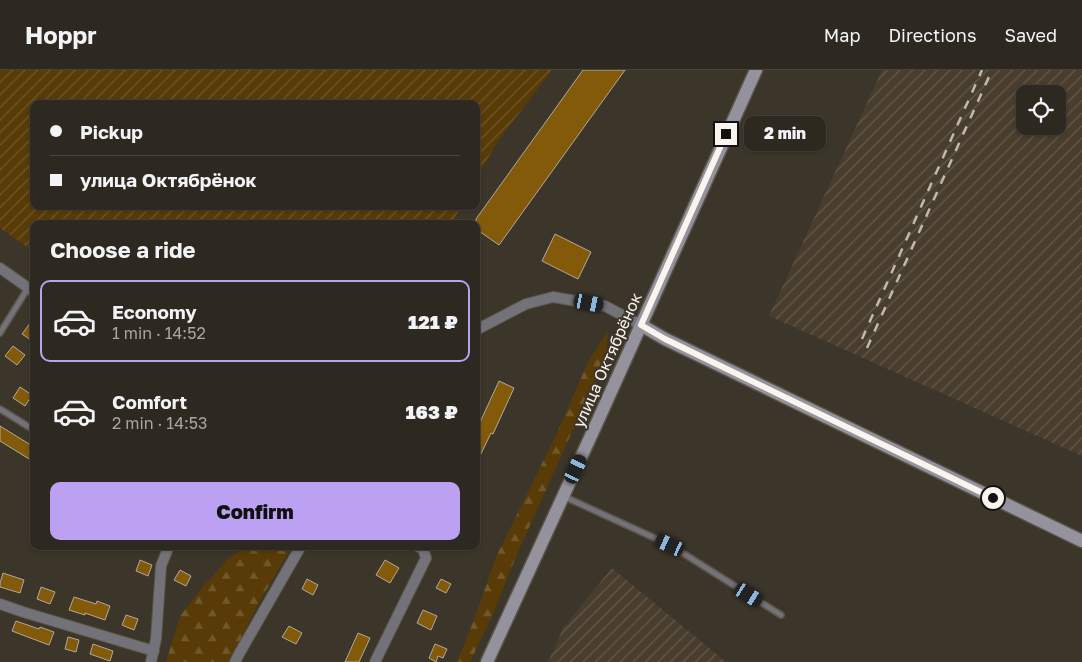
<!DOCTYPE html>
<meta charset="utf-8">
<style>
body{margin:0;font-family:"Golos Text",sans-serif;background:#353029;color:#f1f3f6;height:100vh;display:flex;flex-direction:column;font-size:19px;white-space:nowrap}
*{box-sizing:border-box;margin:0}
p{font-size:16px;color:#a7a6a5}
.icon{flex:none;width:28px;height:28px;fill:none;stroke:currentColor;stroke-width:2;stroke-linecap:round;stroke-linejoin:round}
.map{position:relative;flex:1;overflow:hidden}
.side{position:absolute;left:30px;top:150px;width:450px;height:330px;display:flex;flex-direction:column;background:#2d2820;border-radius:10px;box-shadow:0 1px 4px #0004,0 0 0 1px #48443e}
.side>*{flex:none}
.guide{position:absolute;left:30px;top:30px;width:450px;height:110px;border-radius:10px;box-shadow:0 1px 4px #0004,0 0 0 1px #48443e;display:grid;align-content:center;height:110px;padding:0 20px;background:#2d2820}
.fabs{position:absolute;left:1016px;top:15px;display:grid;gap:10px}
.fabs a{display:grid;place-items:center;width:50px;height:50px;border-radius:10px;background:#2d2820;box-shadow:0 1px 4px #0004,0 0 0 1px #48443e;font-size:25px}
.end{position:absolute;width:22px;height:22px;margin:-11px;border:6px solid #f9f4ed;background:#111;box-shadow:0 0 0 2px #111}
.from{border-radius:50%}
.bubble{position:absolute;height:35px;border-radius:10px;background:#2d2820;box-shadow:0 1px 4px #0004,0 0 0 1px #48443e;font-size:16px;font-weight:800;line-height:35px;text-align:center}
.car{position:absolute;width:15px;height:30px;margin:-15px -8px;border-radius:6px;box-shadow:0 0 4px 1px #0007;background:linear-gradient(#222 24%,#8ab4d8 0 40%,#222 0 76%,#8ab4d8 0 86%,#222 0)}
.guide b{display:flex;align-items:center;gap:18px;height:48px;font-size:19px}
.guide b+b{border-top:1px solid #48443e}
.guide i{width:12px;height:12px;background:#f1f3f6}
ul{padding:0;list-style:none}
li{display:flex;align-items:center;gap:15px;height:82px;margin:0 10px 8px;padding:0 10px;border:2px solid transparent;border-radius:10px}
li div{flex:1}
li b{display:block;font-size:19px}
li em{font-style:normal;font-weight:800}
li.on{border-color:#bca0f2}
li>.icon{width:45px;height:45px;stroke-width:1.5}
h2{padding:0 20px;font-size:22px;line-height:60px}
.primary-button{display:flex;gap:10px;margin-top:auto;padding:10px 20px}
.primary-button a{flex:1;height:58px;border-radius:10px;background:#bca0f2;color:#111;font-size:20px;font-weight:800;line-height:58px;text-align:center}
header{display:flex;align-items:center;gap:30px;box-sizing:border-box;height:70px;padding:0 25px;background:#2d2820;border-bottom:1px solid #48443e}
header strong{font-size:24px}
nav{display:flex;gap:28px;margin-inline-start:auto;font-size:18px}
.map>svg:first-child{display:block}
.industrial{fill:url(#industrial-furrows);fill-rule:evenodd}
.forest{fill:url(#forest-firs)}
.garden{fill:url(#garden-furrows)}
.building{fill:#835a0a;stroke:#b2a99c}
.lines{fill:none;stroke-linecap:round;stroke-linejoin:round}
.lane-casing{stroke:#5a5449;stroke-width:8}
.street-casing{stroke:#5a5449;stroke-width:12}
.secondary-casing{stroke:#5a5449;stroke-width:15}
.lane{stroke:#727278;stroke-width:5}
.street{stroke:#727278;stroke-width:10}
.secondary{stroke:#94939d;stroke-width:12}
.rail{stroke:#bfb9b1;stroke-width:2.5;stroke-dasharray:9 9;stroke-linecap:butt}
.route{stroke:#f9f4ed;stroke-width:6}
.labels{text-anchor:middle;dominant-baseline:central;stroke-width:4;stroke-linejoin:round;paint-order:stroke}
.street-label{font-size:16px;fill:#f9f4ed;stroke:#3c352a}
</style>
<header>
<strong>Hoppr</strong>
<nav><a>Map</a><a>Directions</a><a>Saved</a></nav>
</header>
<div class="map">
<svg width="1082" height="592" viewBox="0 0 1082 592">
<defs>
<pattern id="industrial-furrows" width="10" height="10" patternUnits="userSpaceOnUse" patternTransform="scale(1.25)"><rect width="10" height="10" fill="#493d2d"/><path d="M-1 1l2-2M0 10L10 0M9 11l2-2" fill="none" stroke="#645a4c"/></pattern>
<pattern id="forest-firs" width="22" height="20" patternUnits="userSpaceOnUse" patternTransform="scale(1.25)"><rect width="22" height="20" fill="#583b06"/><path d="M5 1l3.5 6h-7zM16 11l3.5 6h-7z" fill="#71582b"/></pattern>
<pattern id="garden-furrows" width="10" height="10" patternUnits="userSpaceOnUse" patternTransform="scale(1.25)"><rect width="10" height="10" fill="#583b06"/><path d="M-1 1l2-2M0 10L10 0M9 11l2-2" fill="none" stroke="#71582b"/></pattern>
</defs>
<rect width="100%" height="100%" fill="#3c352a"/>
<g class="industrial">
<path d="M882,0H1082V386L769,246ZM1025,24H1058V56H1025Z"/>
<polygon points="612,498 726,592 548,592 563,558"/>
</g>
<g class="forest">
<polygon points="608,261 606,286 518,482 493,544 470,592 457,592 475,547 496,487 556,365 589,290"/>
<polygon points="247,476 292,476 258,534 230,592 166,592 180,546 202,518 228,489"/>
</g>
<polygon class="garden" points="0,0 552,0 498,71 476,109 476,34 34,34 34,136 461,136 452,154 34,154 34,182 0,158"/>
<g class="building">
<polygon points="583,0 625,0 499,175 476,159 476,149"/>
<polygon points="555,164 591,182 578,209 542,191"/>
<polygon points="34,248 34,272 22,264"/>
<polygon points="13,276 25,285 17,295 5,286"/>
<polygon points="499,311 514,318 493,364 491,363 476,394 476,361"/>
<polygon points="20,317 32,325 25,336 13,328"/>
<polygon points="0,356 34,377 34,392 0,371"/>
<polygon points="140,490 152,495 148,506 136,501"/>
<polygon points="385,490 399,498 390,513 376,505"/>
<polygon points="180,500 191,506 186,516 174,510"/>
<polygon points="3,503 24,510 20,523 0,517 0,513"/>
<polygon points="307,509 318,515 313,525 302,519"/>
<polygon points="441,509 451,514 446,523 436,518"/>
<polygon points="41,517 55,522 50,534 37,529"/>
<polygon points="74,527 96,534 97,531 110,536 105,550 85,543 85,545 69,540"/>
<polygon points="423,540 437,546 431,560 417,553"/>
<polygon points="126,545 138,549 134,560 122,555"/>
<polygon points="16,551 39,559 40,557 54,562 49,575 12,561"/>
<polygon points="289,556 302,563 296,574 282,567"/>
<polygon points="358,563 370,568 359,592 345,592"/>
<polygon points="68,567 79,570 76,582 65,579"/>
<polygon points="93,574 113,581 110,591 90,584"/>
<polygon points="435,574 447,579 443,588 438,586 436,592 429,588"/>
</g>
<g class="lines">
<defs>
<g id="lane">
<polyline points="0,263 28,218"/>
<polyline points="0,339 34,360"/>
<polyline points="565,427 670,475 781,545"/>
</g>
<g id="street">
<polyline points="0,198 34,222"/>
<polyline points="476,260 526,234 553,227 605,236 641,255"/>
<polyline points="0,534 23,542 154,581"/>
<polyline points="151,592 156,569 161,496 169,476"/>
<polyline points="235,592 239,584 301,476"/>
<polyline points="375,592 426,488 423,479 417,476"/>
</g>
<g id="secondary">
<polyline points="641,255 665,269 1082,471"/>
<polyline points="487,592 595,357 756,0"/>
</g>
</defs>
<use href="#lane" class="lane-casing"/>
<use href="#street" class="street-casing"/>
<use href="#secondary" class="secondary-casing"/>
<use href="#lane" class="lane"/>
<use href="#street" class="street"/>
<use href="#secondary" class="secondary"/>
<g class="rail">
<polyline points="862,269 982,0"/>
<polyline points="867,278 992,0"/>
</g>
</g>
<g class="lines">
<polyline class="route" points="726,64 641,255 665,269 993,428"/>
</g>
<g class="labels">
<g class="street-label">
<text transform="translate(607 290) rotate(-66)">улица Октябрёнок</text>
</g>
</g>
</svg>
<div class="fabs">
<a><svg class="icon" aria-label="locate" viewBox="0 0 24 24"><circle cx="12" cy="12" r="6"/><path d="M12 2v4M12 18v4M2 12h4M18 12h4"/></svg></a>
</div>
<i class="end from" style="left:993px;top:428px"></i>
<i class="end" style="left:726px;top:64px"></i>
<div class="bubble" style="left:744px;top:46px;width:82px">2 min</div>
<i class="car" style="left:589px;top:233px;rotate:101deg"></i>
<i class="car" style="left:576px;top:399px;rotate:25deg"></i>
<i class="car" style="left:670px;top:475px;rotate:295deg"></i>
<i class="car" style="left:749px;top:525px;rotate:122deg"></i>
<div class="guide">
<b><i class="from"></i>Pickup</b>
<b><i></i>улица Октябрёнок</b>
</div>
<section class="side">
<h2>Choose a ride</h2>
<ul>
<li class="on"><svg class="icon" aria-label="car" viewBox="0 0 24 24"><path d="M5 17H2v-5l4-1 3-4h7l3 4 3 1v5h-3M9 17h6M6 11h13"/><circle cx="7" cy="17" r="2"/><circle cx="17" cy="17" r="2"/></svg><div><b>Economy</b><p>1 min · 14:52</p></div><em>121 ₽</em></li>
<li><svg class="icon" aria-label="car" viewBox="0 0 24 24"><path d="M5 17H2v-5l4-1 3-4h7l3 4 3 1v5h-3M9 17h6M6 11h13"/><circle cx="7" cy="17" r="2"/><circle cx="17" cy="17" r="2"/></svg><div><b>Comfort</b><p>2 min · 14:53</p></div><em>163 ₽</em></li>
</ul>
<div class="primary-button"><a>Confirm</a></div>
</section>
</div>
